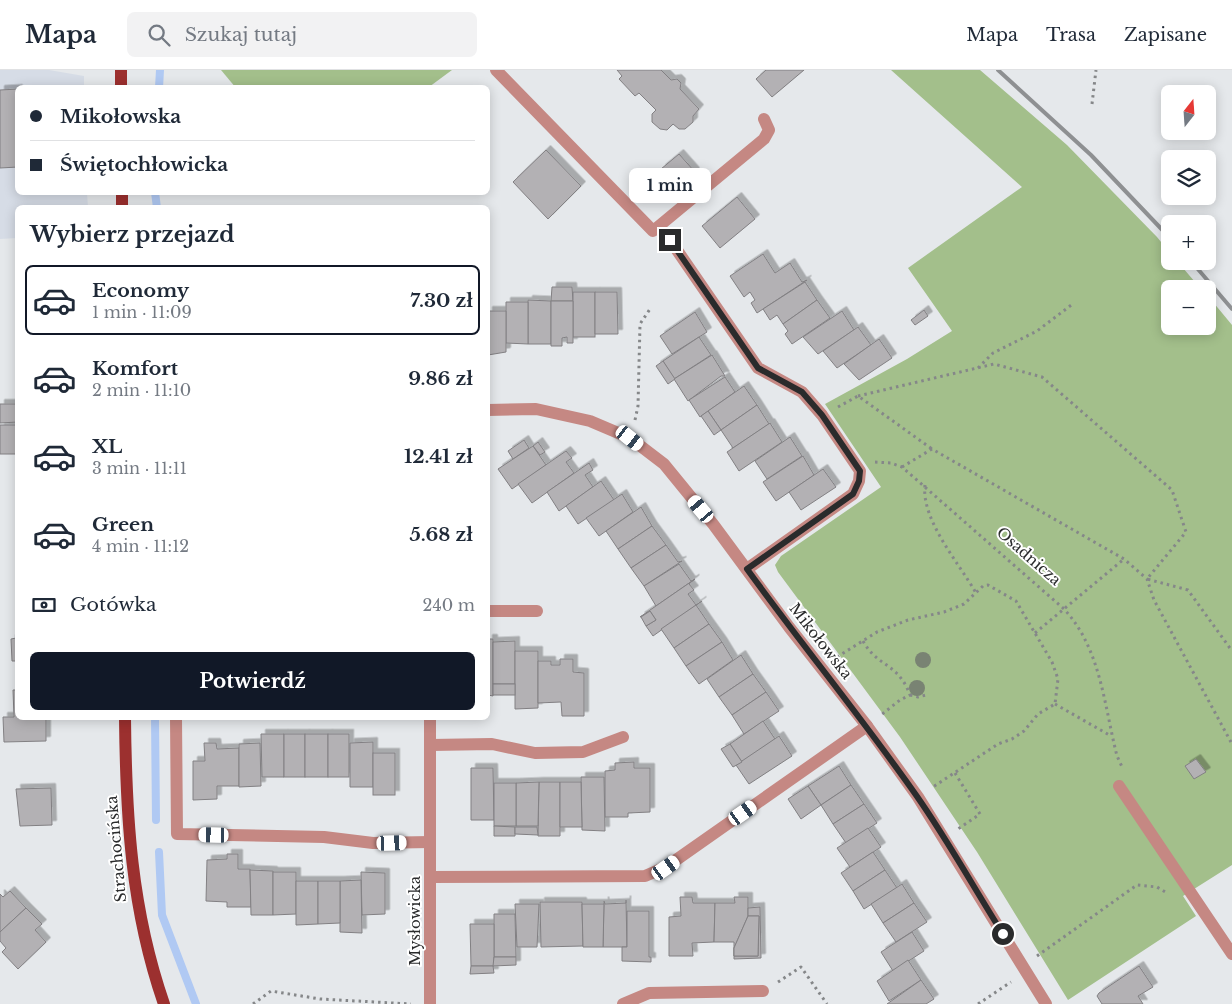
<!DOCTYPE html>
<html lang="pl">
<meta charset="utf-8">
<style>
body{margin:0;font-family:"Libre Baskerville",serif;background:#f2f2f3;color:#1f2937;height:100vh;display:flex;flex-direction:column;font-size:19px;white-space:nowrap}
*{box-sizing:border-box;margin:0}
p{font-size:16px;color:#747a83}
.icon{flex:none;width:28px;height:28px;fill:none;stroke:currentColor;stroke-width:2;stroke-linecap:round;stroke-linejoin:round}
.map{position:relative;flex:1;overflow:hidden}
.panel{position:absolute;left:15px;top:135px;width:475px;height:515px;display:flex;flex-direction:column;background:#fff;border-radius:8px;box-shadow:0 2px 12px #0003}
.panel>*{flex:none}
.top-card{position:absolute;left:15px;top:15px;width:475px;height:110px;border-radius:8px;box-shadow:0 2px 12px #0003;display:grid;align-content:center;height:110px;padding:0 15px;background:#fff}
.needle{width:32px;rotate:17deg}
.controls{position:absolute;left:1161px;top:15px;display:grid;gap:10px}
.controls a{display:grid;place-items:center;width:55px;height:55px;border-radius:8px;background:#fff;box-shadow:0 2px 12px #0003;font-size:25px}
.end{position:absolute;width:22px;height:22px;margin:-11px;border:6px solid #2a2b2c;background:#fff;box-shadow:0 0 0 2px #fff}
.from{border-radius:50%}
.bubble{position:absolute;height:35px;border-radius:8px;background:#fff;box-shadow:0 2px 12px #0003;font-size:16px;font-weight:800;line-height:35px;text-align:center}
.car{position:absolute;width:15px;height:30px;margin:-15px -8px;border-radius:6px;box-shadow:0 0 4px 1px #0007;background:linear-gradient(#fff 24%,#345 0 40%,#fff 0 76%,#345 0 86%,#fff 0)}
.top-card b{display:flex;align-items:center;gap:18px;height:48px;font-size:19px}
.top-card b+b{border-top:1px solid #e0e1e3}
.top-card i{width:12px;height:12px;background:#1f2937}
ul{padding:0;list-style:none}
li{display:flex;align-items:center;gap:15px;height:70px;margin:0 10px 8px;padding:0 5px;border:2px solid transparent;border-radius:8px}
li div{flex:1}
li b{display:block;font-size:19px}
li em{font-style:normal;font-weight:800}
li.current{border-color:#111827}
li>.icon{width:45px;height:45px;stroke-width:1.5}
h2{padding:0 15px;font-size:22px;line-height:60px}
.pay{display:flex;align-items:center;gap:12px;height:55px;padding:0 15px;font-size:19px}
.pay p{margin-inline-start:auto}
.primary-button{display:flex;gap:10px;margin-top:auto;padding:10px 15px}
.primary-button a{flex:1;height:58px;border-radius:8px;background:#111827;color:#fff;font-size:20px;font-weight:800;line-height:58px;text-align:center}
header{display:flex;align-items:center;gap:30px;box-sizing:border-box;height:70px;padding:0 25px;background:#fff;border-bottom:1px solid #e0e1e3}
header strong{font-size:24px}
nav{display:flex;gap:28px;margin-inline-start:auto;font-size:18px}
.search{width:350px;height:45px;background:#f2f2f3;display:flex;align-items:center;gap:12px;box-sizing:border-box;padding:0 18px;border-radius:8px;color:#747a83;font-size:19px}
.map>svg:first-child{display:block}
.built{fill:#d6dce6}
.green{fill:#a3bf8b}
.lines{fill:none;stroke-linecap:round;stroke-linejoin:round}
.stream{stroke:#b0c9f3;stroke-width:8}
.building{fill:#b3b1b4;stroke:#828083;filter:url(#shadow)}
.path{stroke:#858789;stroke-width:3;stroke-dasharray:2.5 4;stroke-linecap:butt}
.minor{stroke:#c58883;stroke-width:12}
.major{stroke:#9c302f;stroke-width:12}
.rail{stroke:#8e9092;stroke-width:4}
.tree{fill:#798373}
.route{stroke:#2a2b2c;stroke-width:6}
.labels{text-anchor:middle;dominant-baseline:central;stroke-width:4;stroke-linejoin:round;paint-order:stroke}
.street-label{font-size:15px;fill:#2a2b2c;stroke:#fff}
</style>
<header>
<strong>Mapa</strong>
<div class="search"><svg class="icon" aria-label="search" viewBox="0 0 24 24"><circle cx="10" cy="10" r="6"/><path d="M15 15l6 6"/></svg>Szukaj tutaj</div>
<nav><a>Mapa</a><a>Trasa</a><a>Zapisane</a></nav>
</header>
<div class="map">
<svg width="1232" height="934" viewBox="0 0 1232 934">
<defs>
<filter id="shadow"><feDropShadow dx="4.5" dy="-4.5" stdDeviation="0" flood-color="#0004"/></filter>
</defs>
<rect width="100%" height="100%" fill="#e5e8eb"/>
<polygon class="built" points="0,0 49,0 84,6 84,17 18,18 18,122 87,123 88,137 18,138 17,168 0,169"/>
<g class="green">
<polygon points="221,0 452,0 429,17 236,18"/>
<polygon points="891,0 980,0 1067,75 1157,167 1170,183 1170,191 1177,191 1201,219 1170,219 1170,256 1208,256 1208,226 1232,255 1232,795 1183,826 1196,846 1068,930 977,782 900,667 778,502 775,495 781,486 881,417 825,334 907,289 952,261 908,198 1022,117"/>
</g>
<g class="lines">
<g class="stream">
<polyline points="159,18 160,0"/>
<polyline points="155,122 157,138"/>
<polyline points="155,648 156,750"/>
<polyline points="159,782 162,845 196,934"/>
</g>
</g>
<g class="building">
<polygon points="617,0 661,0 671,10 677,9 681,13 680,19 699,39 693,46 693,52 685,59 679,59 673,54 667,60 660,59 652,52 652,44 656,40 639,23 635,26 619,9 622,6"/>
<polygon points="766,0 804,0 772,27 756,9"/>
<polygon points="18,19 18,97 0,98 0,20"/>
<polygon points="546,80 581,116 548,149 513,112"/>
<polygon points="679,84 695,102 677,118 661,99"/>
<polygon points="737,127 755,149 720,178 702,156"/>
<polygon points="763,184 775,203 790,193 802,212 807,210 757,243 751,233 755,230 750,222 744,227 730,206"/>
<polygon points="805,212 817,230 783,254 777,245 770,250 763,239"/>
<polygon points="552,217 572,217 573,231 551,231"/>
<rect x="573" y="222" width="22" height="45"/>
<polygon points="595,222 617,222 618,264 595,264"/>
<polygon points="528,230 551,231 551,274 528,274"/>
<polygon points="817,230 830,248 792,274 785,264 788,261 783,254"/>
<polygon points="551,231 573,231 573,273 567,273 567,267 562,268 562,276 551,276"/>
<polygon points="506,232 528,232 528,274 506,273"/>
<polygon points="924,240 928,246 915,255 911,250"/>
<polygon points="488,241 506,241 506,282 488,285"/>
<polygon points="842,241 854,260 818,284 803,267"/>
<polygon points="695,242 707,262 672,284 660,266"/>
<polygon points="858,257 871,275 837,298 823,281"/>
<polygon points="699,267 711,285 674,309 663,291"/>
<polygon points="879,269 892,288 859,310 844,294"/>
<polygon points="712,285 725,306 721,306 688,331 674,309"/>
<polygon points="663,291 675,309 668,314 656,296"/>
<polygon points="725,307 735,322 700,347 689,330"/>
<polygon points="744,316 757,335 721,360 708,341"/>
<polygon points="0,334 18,334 18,352 0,353"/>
<polygon points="757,335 769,354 733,378 721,360"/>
<polygon points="708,341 721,360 714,365 701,346"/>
<polygon points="770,353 782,372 739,401 727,382"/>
<rect x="0" y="355" width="18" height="29"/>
<polygon points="790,367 802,386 767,409 755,391"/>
<polygon points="524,370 529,378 513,389 508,381"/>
<polygon points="538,372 545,382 540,385 533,376"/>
<polygon points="533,376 546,395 512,419 498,399"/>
<polygon points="566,381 572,388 566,392 574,403 532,433 518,414"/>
<polygon points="803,386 814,405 776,431 763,412"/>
<polygon points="589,393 593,400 585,405 593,417 559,441 547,422"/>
<polygon points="823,399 836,417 801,440 789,422"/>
<polygon points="601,411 614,430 578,454 566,436"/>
<polygon points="622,424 633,442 599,466 586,448"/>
<polygon points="641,437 652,456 618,479 606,461"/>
<polygon points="652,456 666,475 631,498 618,479"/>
<polygon points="666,475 678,492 682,491 644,516 631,498"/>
<polygon points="679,494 691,511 695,509 656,536 644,516"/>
<polygon points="695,509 689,514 694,520 688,524 696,535 702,531 653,566 646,556 656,550 650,541 640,547"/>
<polygon points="696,535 709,554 674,578 661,559"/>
<polygon points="650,541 656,550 646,556 641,547"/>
<polygon points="16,547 18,591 12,591 11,569 16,568"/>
<polygon points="709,554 722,572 686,596 674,578"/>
<polygon points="488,569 493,569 493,626 488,625"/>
<polygon points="515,571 515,614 493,614 493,572"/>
<polygon points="722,572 733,590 699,614 686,596"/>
<polygon points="515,581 538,581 538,638 515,639"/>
<polygon points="741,585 753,604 719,627 707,609"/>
<polygon points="560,589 573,589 573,602 584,603 584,646 562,646 561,632 538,633 538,591 551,591 551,595 560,595"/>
<polygon points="753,604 766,622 732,645 719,627"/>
<rect x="493" y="614" width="22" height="11"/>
<polygon points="13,620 18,620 18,648 46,648 46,671 4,672 3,647 14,647"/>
<polygon points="766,622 779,641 744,664 732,645"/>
<polygon points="763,651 775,669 742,692 730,674"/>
<polygon points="261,664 284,664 284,707 262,707"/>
<rect x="284" y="664" width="21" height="43"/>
<rect x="305" y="664" width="23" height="43"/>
<rect x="328" y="664" width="21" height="43"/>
<polygon points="779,666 792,686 749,714 736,695"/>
<polygon points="373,672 373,717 350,717 350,673"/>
<polygon points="204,673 216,673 217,679 239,678 239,716 217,716 217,729 193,730 193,691 205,691"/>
<polygon points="260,673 261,716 239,717 239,674"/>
<polygon points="730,674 742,692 733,697 721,679"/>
<rect x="373" y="683" width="22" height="42"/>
<polygon points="1196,689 1206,702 1194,709 1185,696"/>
<polygon points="634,692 634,698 650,698 650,742 628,743 628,747 605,747 605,701 615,700 615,693"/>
<polygon points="839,696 851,715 821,735 808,716"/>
<polygon points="471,698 493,698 494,750 471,750"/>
<polygon points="581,707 604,707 605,761 582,760"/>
<polygon points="539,712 560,712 560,766 538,766"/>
<polygon points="539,712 538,756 516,756 516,713"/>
<polygon points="560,712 581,712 582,757 560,757"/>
<rect x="494" y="713" width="22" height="43"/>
<polygon points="851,715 864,734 833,754 821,735"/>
<polygon points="808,716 821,735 801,749 788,729"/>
<polygon points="51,718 52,755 20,756 16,719"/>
<polygon points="864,734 877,753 846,773 833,754"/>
<polygon points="494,756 515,757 515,766 494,766"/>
<polygon points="515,757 537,757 538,765 515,764"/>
<polygon points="868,758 881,777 850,797 837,778"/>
<polygon points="873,782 885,800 853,821 841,803"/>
<polygon points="227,784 238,784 238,799 250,799 251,837 227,837 227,832 206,831 207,790 227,789"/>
<polygon points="250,800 273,801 273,845 251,845"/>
<polygon points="885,800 897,818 864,839 853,821"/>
<polygon points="273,802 296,802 296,844 273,845"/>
<polygon points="361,802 385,803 385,844 362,845"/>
<polygon points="361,810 362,863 340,862 340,811"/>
<polygon points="296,811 318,811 318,854 296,855"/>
<polygon points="318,811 340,811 340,853 318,854"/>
<polygon points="902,814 914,833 883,853 871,834"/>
<polygon points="10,821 26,838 0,862 0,824 3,827"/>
<polygon points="680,827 692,827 693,833 715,833 714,872 692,873 693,886 669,886 669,847 681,846"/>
<polygon points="734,827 748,827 748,846 734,878 734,872 714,872 715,833 735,833"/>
<polygon points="626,830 627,877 603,877 604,831 605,834 626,833"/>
<polygon points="540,832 582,832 583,876 541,877"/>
<polygon points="914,833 927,852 896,872 883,853"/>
<polygon points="515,834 539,834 537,877 517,877"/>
<polygon points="582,834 604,834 603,877 583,877"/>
<polygon points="760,837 761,888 734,889 734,878 734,886 758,886 759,846 748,846 748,838"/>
<polygon points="26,838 42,854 35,860 46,872 18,899 2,882 6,878 0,871 0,862"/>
<polygon points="627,841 649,841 649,887 651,887 651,892 622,891 622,877 627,877"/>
<polygon points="494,844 515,844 516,887 494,887"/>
<polygon points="748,846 759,846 758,886 734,886 734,878"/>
<polygon points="470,854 494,854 494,896 471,896"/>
<polygon points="912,862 924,881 893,901 881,882"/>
<polygon points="494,887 516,887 516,895 493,896"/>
<polygon points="908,890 921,910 889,931 877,911"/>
<polygon points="471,896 493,896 494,903 470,904"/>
<polygon points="1139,896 1153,917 1138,926 1143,934 1102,934 1097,926 1099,923"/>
<polygon points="921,910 934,929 926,934 887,934"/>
</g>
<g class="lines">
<g class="path">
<polyline points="1092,34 1096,0"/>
<polyline points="978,298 993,283 1037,261 1074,233"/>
<polyline points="858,326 994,294 1042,307 1172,420 1186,462 1147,509 1188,520 1232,581"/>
<polyline points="838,337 858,326 932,379"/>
<polyline points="635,350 638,336 640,254 650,239"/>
<path d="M875,392L891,393L902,397L1064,539C1101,579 1104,635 1117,686L1123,699"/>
<polyline points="902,397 932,379 1124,489 1147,509 1154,530 1232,674"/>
<path d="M925,415C921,450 959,493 976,523"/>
<polyline points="1035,563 1124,489"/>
<path d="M863,571C875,593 891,593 903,611C906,615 908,620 910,625L900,630L881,645"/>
<polyline points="837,587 877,562 908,550 944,542 964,534 983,516 988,515 1016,531 1052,592 1058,609 1055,634 1038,644 1024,661 1012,669 998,674 933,717"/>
<polyline points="910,625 918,627 926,625"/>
<polyline points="1055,634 1111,666"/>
<polyline points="955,703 980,744 958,759"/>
<polyline points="1037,886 1137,815 1157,817 1167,823"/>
<polyline points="778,912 801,897 827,934"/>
<polyline points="253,934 271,921 320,929 411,934"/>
<polyline points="978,934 1011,912"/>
</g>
<g class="minor">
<polyline points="496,0 653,161 764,69 769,60 764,49"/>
<polyline points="670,170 758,298 802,322 822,345 860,401 859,411 853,424 747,499"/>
<polyline points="488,340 536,339 590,351 630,368 664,394 713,454 789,557 867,656 918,727 1046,934"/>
<polyline points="488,541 537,541"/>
<polyline points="176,648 177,764 324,767 373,773 430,772"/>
<polyline points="431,675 492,674 535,683 583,682 623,667"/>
<polyline points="1119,716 1232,884"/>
<polyline points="430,807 645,806 666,797 867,656"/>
<polyline points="430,934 430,648"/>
<polyline points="623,934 649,923 763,921"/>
</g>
<g class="major">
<polyline points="121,0 121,18"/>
<polyline points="122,122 122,138"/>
<path d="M125,648C126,747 131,839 164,934"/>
</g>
<g class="rail">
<polyline points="998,0 1091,85 1170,168"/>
<polyline points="1191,191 1232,239"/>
</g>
</g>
<g class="tree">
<circle cx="923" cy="590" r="8"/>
<circle cx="917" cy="618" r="8"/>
</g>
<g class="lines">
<path class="route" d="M670,170L758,298L802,322L822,345L860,401L859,411L853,424L747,499C802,575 862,648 916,725C947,769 974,818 1003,864"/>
</g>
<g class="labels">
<g class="street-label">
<text transform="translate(1029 486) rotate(41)">Osadnicza</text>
<text transform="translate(821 571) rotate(52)">Mikołowska</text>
<text transform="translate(116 779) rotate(-95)">Strachocińska</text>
<text transform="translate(414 851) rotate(-90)">Mysłowicka</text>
</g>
</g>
</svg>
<div class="controls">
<a><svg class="needle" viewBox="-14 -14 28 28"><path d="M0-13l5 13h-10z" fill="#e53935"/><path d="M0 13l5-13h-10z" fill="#747a83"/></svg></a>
<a><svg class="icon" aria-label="layers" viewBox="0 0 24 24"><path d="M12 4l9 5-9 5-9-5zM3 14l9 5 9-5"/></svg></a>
<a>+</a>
<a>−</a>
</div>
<i class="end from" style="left:1003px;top:864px"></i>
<i class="end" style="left:670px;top:170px"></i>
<div class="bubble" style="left:629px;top:98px;width:82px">1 min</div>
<i class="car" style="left:630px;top:368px;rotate:128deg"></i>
<i class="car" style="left:701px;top:439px;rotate:320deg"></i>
<i class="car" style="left:743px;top:743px;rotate:55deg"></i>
<i class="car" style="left:214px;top:765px;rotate:271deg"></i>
<i class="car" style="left:392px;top:773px;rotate:88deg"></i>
<i class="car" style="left:666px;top:798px;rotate:55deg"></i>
<div class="top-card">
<b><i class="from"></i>Mikołowska</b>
<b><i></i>Świętochłowicka</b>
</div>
<section class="panel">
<h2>Wybierz przejazd</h2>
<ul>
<li class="current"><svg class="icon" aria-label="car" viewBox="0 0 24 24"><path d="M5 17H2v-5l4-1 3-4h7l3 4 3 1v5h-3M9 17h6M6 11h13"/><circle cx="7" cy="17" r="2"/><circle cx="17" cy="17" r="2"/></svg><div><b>Economy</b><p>1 min · 11:09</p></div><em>7.30 zł</em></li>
<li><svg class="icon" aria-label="car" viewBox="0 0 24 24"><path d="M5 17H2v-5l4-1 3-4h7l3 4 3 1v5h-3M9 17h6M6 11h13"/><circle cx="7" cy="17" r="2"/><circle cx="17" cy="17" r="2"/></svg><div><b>Komfort</b><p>2 min · 11:10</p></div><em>9.86 zł</em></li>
<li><svg class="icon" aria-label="car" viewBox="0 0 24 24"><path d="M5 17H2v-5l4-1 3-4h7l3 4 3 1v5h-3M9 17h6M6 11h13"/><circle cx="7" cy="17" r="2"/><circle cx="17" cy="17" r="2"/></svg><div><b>XL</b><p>3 min · 11:11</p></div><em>12.41 zł</em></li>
<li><svg class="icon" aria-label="car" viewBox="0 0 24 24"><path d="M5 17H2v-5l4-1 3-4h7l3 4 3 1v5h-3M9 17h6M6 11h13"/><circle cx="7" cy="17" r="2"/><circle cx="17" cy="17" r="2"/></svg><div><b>Green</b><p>4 min · 11:12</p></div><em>5.68 zł</em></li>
</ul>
<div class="pay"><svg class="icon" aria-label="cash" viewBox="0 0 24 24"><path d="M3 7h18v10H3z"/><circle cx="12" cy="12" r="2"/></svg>Gotówka<p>240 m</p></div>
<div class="primary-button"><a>Potwierdź</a></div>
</section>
</div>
